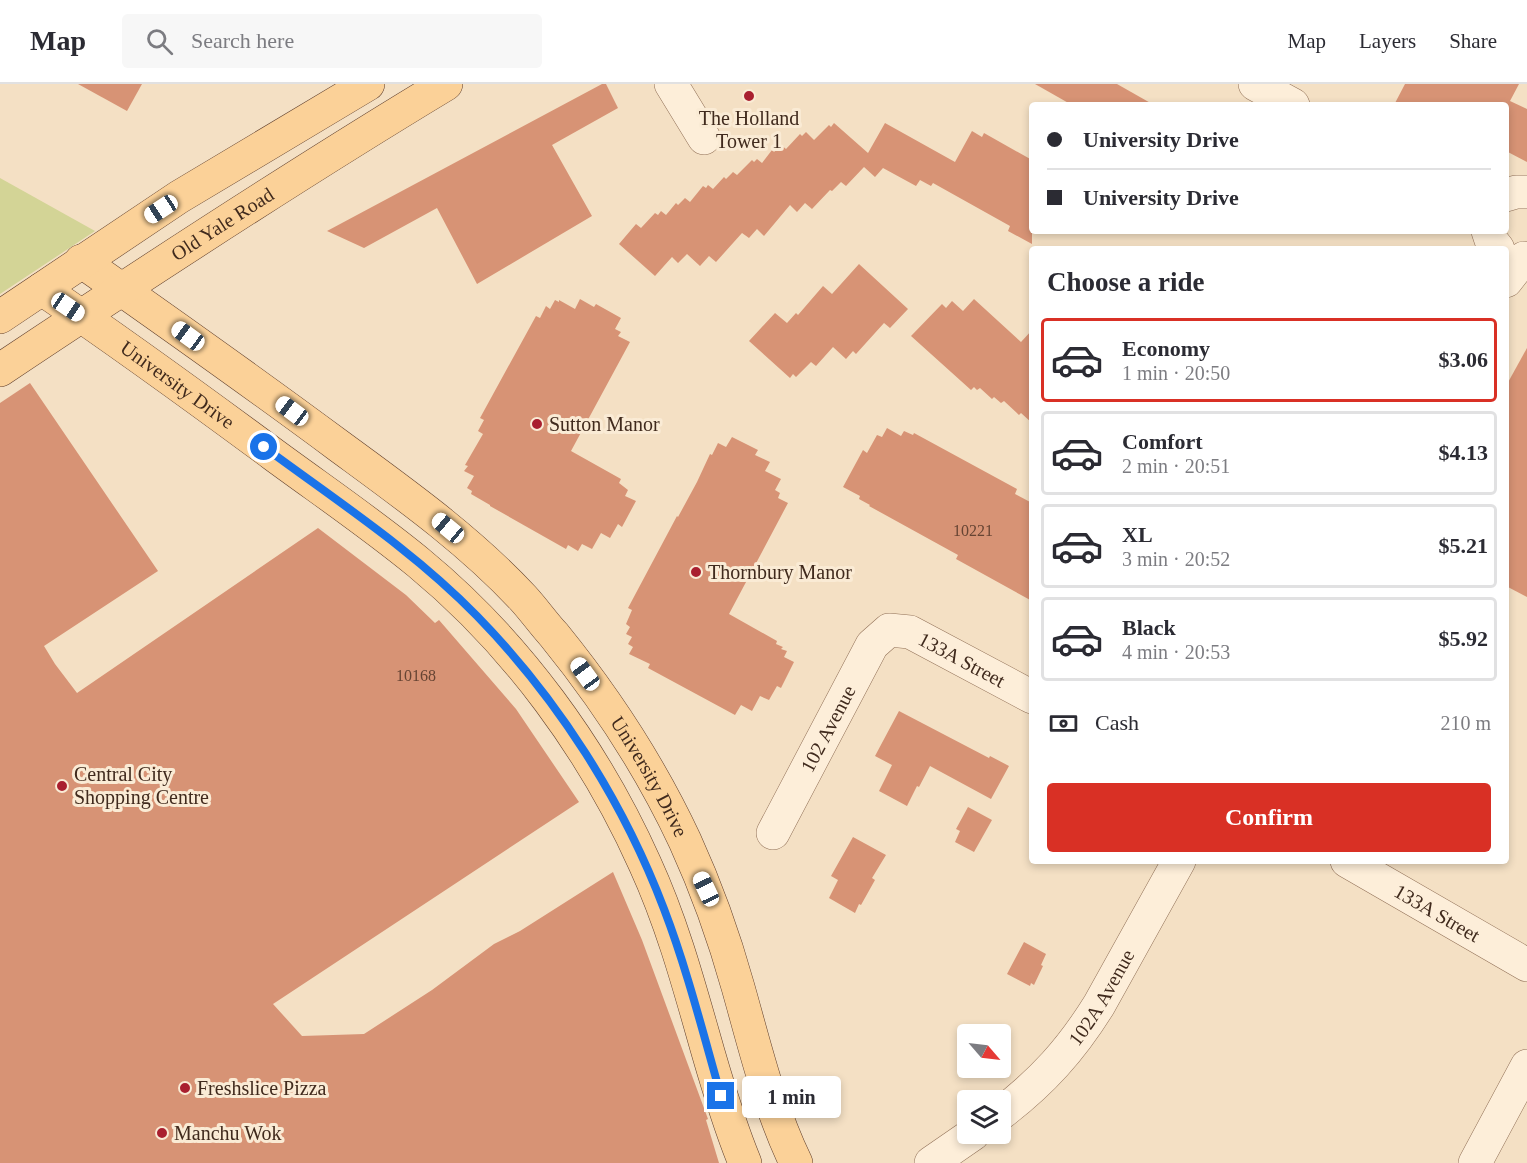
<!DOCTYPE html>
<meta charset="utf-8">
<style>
body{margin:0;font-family:Georgia,serif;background:#f7f7f7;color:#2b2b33;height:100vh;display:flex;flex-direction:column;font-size:22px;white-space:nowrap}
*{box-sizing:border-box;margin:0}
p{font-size:20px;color:#7c7c81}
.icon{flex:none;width:33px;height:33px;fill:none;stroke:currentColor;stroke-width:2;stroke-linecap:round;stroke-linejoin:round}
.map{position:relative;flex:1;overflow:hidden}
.sheet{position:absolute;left:1029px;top:162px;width:480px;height:618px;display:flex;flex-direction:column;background:#fff;border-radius:6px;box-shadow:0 3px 9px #0003}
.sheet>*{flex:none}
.hud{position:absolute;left:1029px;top:18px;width:480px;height:132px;border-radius:6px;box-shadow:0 3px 9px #0003;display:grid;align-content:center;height:132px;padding:0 18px;background:#fff}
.needle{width:39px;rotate:118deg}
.buttons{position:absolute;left:957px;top:940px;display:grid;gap:12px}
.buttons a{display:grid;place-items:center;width:54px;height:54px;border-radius:6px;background:#fff;box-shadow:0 3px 9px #0003;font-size:30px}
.end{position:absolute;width:27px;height:27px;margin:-14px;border:8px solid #1a73e8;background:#fff;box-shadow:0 0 0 3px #fff}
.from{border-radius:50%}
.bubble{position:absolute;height:42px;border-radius:6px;background:#fff;box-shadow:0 3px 9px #0003;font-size:20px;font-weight:700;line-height:42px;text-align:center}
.car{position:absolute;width:18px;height:36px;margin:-18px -9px;border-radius:8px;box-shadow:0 0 4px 2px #0007;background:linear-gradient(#fff 24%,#345 0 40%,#fff 0 76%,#345 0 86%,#fff 0)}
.hud b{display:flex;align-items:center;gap:21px;height:57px;font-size:22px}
.hud b+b{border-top:2px solid #e1e1e2}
.hud i{width:15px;height:15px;background:#2b2b33}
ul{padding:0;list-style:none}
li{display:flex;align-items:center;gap:18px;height:84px;margin:0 12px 9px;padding:0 6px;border:3px solid #e1e1e2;border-radius:6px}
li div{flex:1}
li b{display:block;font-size:22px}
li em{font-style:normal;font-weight:700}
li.active{border-color:#d93025}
li>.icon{width:54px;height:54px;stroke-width:1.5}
h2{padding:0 18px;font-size:27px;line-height:72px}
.pay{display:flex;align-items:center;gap:15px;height:66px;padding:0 18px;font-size:22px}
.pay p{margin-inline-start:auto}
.action{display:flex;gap:12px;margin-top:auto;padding:12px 18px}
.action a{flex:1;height:69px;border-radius:6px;background:#d93025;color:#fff;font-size:24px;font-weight:700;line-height:69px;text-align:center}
header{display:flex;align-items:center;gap:36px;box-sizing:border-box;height:84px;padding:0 30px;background:#fff;border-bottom:2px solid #e1e1e2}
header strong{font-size:28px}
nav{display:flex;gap:33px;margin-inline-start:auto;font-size:21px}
.search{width:420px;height:54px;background:#f7f7f7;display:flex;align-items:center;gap:15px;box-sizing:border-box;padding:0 21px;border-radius:6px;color:#7c7c81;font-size:22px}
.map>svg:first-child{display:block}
.green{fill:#d3d496}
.building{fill:#d79375}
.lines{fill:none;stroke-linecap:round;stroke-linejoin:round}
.minor-casing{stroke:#917057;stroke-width:34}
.major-casing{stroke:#5f3e2c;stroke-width:34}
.minor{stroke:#fdeed9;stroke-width:33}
.major{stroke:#fbd198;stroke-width:33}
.route{stroke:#1a73e8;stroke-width:8}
.poi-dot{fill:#a91f2f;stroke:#faebd5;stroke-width:2}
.labels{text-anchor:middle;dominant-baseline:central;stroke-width:6;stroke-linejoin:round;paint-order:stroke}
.number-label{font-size:16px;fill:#643}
.poi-label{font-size:20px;fill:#402a1d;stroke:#faebd5;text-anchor:start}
.street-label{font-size:20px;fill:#402a1d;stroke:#faebd5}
</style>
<header>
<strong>Map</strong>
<div class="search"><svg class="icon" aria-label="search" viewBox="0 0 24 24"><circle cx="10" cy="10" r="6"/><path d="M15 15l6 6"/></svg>Search here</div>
<nav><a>Map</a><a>Layers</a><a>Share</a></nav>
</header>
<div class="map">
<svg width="1527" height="1079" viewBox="0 0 1527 1079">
<rect width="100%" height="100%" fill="#f4e0c4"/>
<polygon class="green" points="0,94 95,147 0,210"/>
<g class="building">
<polygon points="78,0 142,0 127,27"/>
<polygon points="602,0 606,0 618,24 552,61 592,132 477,200 437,124 364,164 327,147"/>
<polygon points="1035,0 1117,0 1154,21 1072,21"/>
<polygon points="1405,0 1519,0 1510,17 1527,25 1527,78 1506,67 1506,21 1394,21"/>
<polygon points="834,39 868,69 885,39 955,78 972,47 982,53 984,49 1032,76 1032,160 1008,147 1010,142 933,99 931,102 920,96 916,102 883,84 875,93 864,83 846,102 841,98 832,107 830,106 812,125 805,119 797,128 790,121 764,152 757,145 749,154 742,149 716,178 709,172 700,182 687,170 678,179 672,173 655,192 619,160 636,140 641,144 655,129 658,131 661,127 666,131 676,119 678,121 685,114 690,118 703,102 706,104 708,101 713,105 724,93 726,95 733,88 737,91 752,76 754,78 757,75 762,79 772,66 774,68 781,61 786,65 800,50 802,52 806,48 814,56 829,41 831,43"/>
<polygon points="859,180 908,225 890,244 884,239 856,270 853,267 846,275 833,263 816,282 811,278 796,293 793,290 790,294 749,257 775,229 787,239 796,229 798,231 823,202 832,210"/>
<polygon points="580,215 594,223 596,220 621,234 615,245 621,248 618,252 630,258 571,367 621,395 619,399 628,406 625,412 636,417 622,443 618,440 610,454 601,449 592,465 582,460 578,467 568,461 566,465 490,422 490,421 471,410 472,407 467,404 474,392 464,387 468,382 465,381 483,350 478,347 484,336 480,334 536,232 540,234 546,222 550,225 555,216 559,218 559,216 575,225"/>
<polygon points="974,215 1021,258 1032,246 1032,339 1021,329 1019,331 1004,317 1001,319 994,313 992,315 980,304 977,306 974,303 971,306 911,252 942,220 946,224 952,217 963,227"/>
<polygon points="1527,264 1527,513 1506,502 1506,302"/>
<polygon points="30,299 158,487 44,562 55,580 77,609 318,444 406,511 435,539 439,536 516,625 579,718 273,920 302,952 364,950 432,906 494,860 520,847 613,788 642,856 708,1035 706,1036 719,1079 0,1079 0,319"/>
<polygon points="887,344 901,352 904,347 913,351 914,349 1017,405 1015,410 1032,419 1032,517 956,475 958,471 869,422 870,421 859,415 860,412 843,403 863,366 867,369 877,351 882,353"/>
<polygon points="732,353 758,366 755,371 770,378 765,387 781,395 775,406 780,409 778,414 788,419 729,530 777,557 776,560 783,563 781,565 787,567 784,573 794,578 781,604 777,602 769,616 760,612 752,627 741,621 735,631 648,584 650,580 629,570 633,563 628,560 632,553 626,550 630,543 626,540 632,526 628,524 677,432 678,433 697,398 710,370 712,371 718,359 726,363"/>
<polygon points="899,627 989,674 990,672 1009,682 991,715 930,682 919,703 917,702 907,722 879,707 892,681 875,672"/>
<polygon points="968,723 992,736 974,768 955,758 960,747 956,745"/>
<polygon points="853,753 886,771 872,794 875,796 861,821 859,820 855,829 829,814 838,796 831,792"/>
<polygon points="1024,858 1046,870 1041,881 1043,882 1034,901 1031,899 1030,902 1007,890"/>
</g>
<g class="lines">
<defs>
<g id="minor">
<polyline points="671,0 704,54"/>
<polyline points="1255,0 1293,21"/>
<polyline points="1506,111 1516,108 1527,108"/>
<polyline points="1488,147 1491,156 1498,165"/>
<polyline points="1506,197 1524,174"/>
<path id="s1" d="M773,749L872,561L889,546L910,548L1032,613"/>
<path id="s2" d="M1347,777L1527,881"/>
<path id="s3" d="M1000,1030C1042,998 1071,966 1099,921L1179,777"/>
<polyline points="931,1079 973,1050"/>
<polyline points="1475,1079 1527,982"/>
</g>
<g id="major">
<path id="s4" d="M81,177C168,238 254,299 339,362C403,409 468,455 523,514C534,526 543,539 554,551C606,615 650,682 685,757C707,805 724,853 738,903C755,963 769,1023 796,1079"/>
<path id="s5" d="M42,205C120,258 197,314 274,371C323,407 373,441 419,479C516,559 594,666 645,780C673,841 690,905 708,968C719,1006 730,1043 745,1079"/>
<polyline points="0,233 179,113 368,0"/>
<path id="s6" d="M0,286C147,188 295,91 446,0"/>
</g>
</defs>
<use href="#minor" class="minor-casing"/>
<use href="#major" class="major-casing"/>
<use href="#minor" class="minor"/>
<use href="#major" class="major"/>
</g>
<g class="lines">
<path class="route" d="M264,363C337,417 414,467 477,532C558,615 623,717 664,825C687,885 703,949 721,1012"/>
</g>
<g class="poi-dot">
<circle cx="749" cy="12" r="6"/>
<circle cx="537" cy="340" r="6"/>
<circle cx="696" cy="488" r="6"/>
<circle cx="62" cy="702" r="6"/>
<circle cx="185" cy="1004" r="6"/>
<circle cx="162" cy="1049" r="6"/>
</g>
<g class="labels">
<g class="number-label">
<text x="973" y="446">10221</text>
<text x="416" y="591">10168</text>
</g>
<g class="poi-label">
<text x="749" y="34" text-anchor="middle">The Holland<tspan x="749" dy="23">Tower 1</tspan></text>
<text x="549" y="340">Sutton Manor</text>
<text x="708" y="488">Thornbury Manor</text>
<text x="74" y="690">Central City<tspan x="74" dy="23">Shopping Centre</tspan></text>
<text x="197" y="1004">Freshslice Pizza</text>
<text x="174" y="1049">Manchu Wok</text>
</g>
<g class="street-label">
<text stroke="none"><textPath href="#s6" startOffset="266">Old Yale Road</textPath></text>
<text stroke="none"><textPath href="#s5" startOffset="166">University Drive</textPath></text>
<text stroke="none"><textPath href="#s1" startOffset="315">133A Street</textPath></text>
<text stroke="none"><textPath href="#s1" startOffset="118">102 Avenue</textPath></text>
<text stroke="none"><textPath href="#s4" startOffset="776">University Drive</textPath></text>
<text stroke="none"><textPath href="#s2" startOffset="104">133A Street</textPath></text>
<text stroke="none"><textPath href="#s3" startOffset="156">102A Avenue</textPath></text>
</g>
</g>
</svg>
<div class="buttons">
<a><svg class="needle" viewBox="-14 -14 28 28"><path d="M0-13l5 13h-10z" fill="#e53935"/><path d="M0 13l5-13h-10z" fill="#7c7c81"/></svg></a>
<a><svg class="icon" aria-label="layers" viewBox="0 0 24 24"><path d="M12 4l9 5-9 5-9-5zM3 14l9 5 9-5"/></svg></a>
</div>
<i class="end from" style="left:264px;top:363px"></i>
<i class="end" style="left:721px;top:1012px"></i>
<div class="bubble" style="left:742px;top:992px;width:99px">1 min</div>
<i class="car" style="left:161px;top:125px;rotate:237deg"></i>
<i class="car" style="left:68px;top:223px;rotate:124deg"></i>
<i class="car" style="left:188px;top:252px;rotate:306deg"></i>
<i class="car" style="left:292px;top:327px;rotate:307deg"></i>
<i class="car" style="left:448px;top:444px;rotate:310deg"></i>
<i class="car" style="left:585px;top:590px;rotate:324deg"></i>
<i class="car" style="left:706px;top:805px;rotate:335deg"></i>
<div class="hud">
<b><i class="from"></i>University Drive</b>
<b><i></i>University Drive</b>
</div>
<section class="sheet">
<h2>Choose a ride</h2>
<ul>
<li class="active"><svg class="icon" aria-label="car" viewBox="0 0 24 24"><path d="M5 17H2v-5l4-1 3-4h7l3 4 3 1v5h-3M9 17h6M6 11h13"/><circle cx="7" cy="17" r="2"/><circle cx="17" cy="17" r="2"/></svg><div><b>Economy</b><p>1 min · 20:50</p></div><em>$3.06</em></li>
<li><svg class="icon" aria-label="car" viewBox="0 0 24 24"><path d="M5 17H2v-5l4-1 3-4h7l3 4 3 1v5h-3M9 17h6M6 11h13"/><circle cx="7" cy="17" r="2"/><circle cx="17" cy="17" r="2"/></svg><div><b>Comfort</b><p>2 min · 20:51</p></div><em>$4.13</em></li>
<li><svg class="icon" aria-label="car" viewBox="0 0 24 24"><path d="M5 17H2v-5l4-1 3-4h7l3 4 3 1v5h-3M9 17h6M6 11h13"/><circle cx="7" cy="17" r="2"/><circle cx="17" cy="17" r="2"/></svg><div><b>XL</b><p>3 min · 20:52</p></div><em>$5.21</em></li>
<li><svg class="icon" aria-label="car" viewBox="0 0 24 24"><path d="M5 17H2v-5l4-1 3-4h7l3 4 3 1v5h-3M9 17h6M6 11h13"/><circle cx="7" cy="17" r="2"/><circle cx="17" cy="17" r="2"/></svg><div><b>Black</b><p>4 min · 20:53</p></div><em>$5.92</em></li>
</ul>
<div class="pay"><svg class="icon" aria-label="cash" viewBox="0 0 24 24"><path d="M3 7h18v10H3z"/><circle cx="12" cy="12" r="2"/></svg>Cash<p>210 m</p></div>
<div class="action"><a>Confirm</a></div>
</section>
</div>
